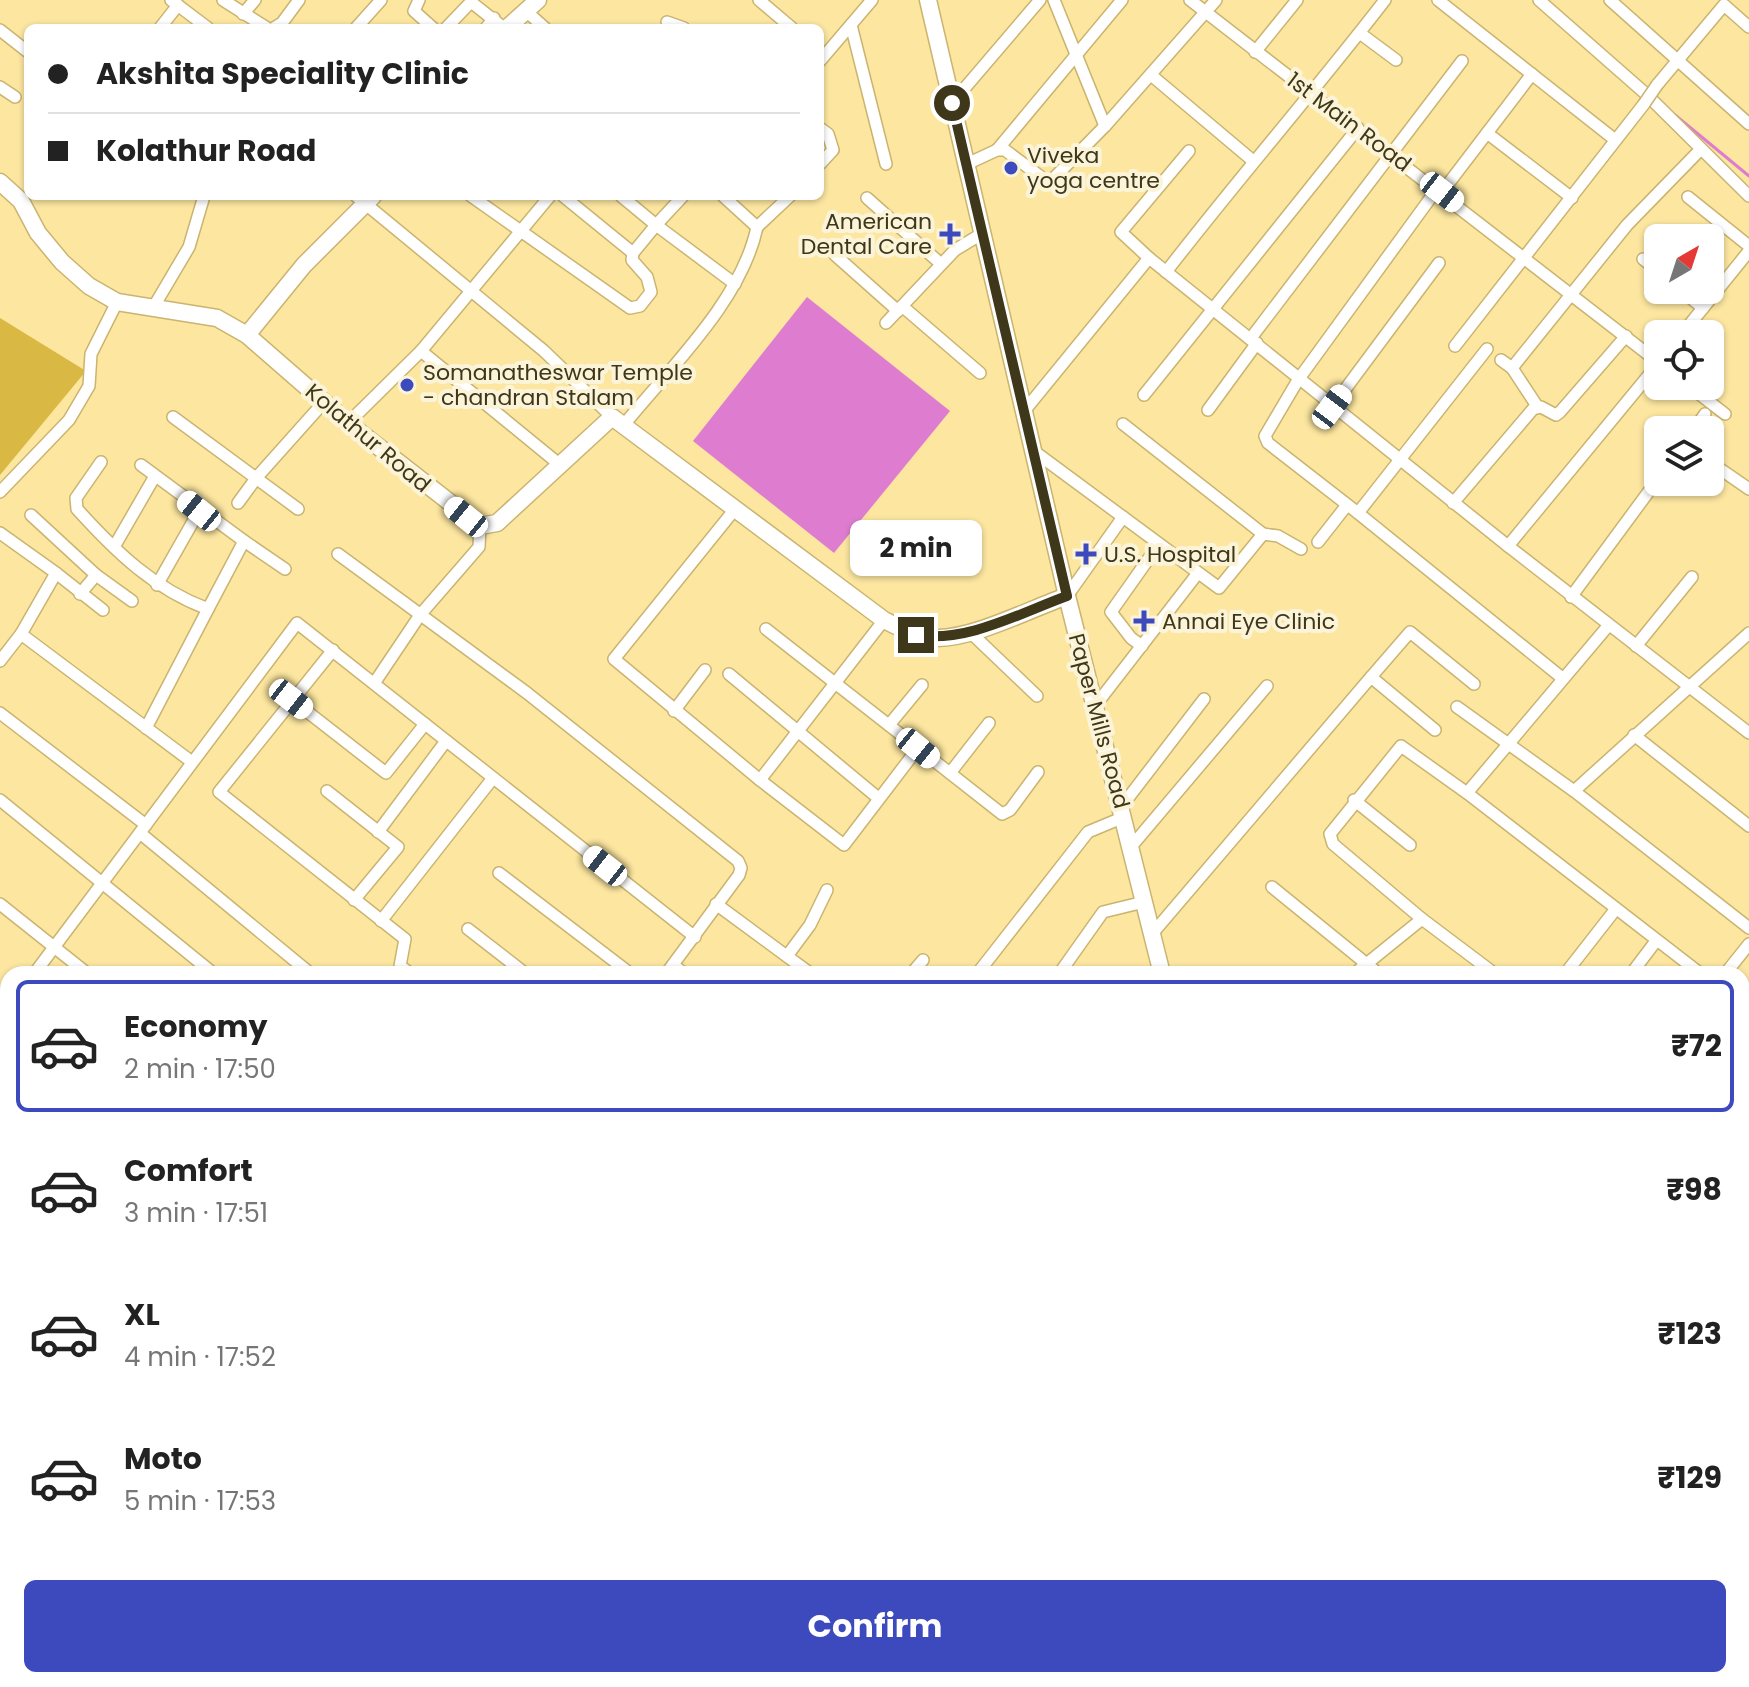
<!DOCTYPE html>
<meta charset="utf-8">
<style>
body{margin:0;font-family:Poppins,sans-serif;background:#f2f2f2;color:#222;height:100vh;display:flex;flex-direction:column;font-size:30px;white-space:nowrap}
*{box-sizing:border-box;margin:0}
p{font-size:26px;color:#767676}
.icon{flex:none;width:44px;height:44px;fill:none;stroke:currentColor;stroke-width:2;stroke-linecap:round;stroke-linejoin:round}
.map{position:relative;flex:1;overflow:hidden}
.details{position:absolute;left:0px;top:966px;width:1750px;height:722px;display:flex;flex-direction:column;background:#fff;border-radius:24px 24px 0 0;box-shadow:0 2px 6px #0004}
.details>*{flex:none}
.banner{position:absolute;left:24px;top:24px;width:800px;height:176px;border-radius:12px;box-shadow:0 2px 6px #0004;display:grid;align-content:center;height:176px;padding:0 24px;background:#fff}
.needle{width:52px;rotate:39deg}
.tools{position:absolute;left:1644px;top:224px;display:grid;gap:16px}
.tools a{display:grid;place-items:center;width:80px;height:80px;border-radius:12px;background:#fff;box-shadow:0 2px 6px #0004;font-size:40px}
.end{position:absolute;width:36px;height:36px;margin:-18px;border:10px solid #3f371a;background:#fff;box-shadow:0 0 0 4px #fff}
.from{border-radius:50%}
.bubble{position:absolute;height:56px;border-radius:12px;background:#fff;box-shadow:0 2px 6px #0004;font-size:26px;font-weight:700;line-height:56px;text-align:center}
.car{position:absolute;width:24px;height:48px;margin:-24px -12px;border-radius:10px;box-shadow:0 0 6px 2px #0007;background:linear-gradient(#fff 24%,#345 0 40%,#fff 0 76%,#345 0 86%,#fff 0)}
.banner b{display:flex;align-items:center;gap:28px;height:76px;font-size:30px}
.banner b+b{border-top:2px solid #e0e0e0}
.banner i{width:20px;height:20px;background:#222}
ul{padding:14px 0 0;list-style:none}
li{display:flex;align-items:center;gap:24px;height:132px;margin:0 16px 12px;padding:0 8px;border:4px solid transparent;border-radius:12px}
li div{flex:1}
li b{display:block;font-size:30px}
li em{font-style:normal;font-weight:700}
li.on{border-color:#3d4abe}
li>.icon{width:72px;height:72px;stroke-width:1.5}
.action{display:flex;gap:16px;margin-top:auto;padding:16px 24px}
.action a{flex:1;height:92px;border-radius:12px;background:#3d4abe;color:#fff;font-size:32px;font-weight:700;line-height:92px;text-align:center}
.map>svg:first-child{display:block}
.green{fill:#d9b844}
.water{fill:#de7dd0}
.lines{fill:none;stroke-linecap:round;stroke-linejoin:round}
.stream{stroke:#de7dd0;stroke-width:3}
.street-casing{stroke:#cab470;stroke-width:14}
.secondary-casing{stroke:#cab470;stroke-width:19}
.street{stroke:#fff;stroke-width:11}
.secondary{stroke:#fff;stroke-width:16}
.street-bridge-casing{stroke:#cab470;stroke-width:14;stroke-linecap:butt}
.street-bridge{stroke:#fff;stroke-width:11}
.route{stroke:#3f371a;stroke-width:10}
.poi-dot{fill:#3d4abe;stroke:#fcf4d9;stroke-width:3}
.labels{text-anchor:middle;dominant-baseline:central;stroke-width:8;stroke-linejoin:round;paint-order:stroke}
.street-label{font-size:22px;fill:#3f371a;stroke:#fcf4d9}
.poi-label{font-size:22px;fill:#3f371a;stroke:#fcf4d9;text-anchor:start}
</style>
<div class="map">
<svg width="1749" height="1687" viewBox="0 0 1749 1687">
<rect width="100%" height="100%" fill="#fce6a0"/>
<polygon class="green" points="0,318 86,371 0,475"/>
<polygon class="water" points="807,297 950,411 834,553 693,441"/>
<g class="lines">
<polyline class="stream" points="1675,115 1749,176"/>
<defs>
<g id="street">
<polyline points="171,0 208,28"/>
<polyline points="223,0 267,28"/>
<polyline points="419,0 414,11 433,28"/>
<polyline points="759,0 792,28"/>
<polyline points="1054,0 1105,126"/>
<polyline points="1190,0 1658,362"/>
<polyline points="1438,0 1614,139"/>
<polyline points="1539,0 1646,94 1749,196"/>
<polyline points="1610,0 1749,124"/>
<polyline points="526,11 545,28"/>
<polyline points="243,14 255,0"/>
<polyline points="667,22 684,28"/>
<polyline points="851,25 886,164"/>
<polyline points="160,28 178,5"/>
<polyline points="274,28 282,23 299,0"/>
<polyline points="356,28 381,0"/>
<polyline points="446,28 471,2 504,28"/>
<polyline points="486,28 494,18"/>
<polyline points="0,30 28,52"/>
<polyline points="1361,34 1396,60"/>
<polyline points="1255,52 1297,0"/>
<polyline points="820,61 872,0"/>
<polyline points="1151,75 1252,160"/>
<polyline points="1657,85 1724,5 1749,27"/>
<polyline points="0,87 15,97"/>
<polyline points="952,103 1040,0"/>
<polyline points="820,128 828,134 833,150 820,164"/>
<polyline points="1487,133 1572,198"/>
<polyline points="997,150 1122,0"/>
<polyline points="967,164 997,150 1005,150 1049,183 1105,126 1216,0"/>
<polyline points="1442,192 1532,74"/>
<polyline points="356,196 544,351 612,417"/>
<polyline points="471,196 630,308 640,306 651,292 647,277 632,260 633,253 656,225 735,284"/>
<polyline points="563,196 633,253"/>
<polyline points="621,196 656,225 683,196"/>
<polyline points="1688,197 1749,246"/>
<polyline points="867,198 941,264"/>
<polyline points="757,227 790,196"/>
<polyline points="835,255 898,311"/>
<polyline points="1149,258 1121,232 1189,151"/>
<polyline points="1643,259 1658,271"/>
<path d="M1166,272C1237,180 1314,92 1385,0"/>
<polyline points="1681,290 1703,308"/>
<polyline points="902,306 980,373"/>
<polyline points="153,308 189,247 204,196"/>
<polyline points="886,323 955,250 983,233"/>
<polyline points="1682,334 1749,251"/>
<polyline points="1251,338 1462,61"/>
<polyline points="1455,346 1644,104"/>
<polyline points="1487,349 1358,513 1561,677"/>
<polyline points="421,351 559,464"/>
<polyline points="1501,360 1512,368 1627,225 1700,150"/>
<polyline points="1658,364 1508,546 1749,733"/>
<polyline points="1512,368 1537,406"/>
<polyline points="1689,386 1725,414"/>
<polyline points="1144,395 1358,128"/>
<polyline points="1332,407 1439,263"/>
<polyline points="1025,410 1149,258 1508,546"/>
<polyline points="1208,410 1257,343"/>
<polyline points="173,417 298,509"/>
<polyline points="348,423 421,351 550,196"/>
<path d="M623,426C670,368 742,300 757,227L723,196"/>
<polyline points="1694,430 1705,414"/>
<polyline points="1035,452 1219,588 1263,534 1123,424"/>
<path d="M101,462L76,498L77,509C116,552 154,589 208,609L244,541L141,465"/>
<polyline points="1710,462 1749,489"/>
<polyline points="0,492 69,420 89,386 91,354 117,302"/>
<polyline points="238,503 257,477 324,402"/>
<polyline points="1453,503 1533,409 1541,407 1556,415 1560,412 1626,336"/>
<polyline points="735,509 614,659 760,780 884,620"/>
<polyline points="1358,513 1268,443 1265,436 1298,380 1437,189"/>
<polyline points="31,515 96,575 80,594"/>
<polyline points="0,533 56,573 21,634 0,661"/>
<polyline points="1263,534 1278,536 1301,549"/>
<polyline points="244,541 285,569"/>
<polyline points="1318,542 1347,505"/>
<polyline points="114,547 155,476"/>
<polyline points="338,554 527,693 738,861 741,868 739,875 666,974"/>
<polyline points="56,573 103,610"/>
<polyline points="96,575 132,601"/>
<polyline points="157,585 199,511"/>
<polyline points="1067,596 1123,517"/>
<polyline points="1571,597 1658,479"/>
<polyline points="1608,626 1467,793 1701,974"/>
<polyline points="766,629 918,748"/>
<polyline points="970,632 1037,696"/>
<polyline points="21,634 192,762"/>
<polyline points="1142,646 1131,638 1111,612 1159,544"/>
<polyline points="1636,646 1692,577"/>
<polyline points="333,650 219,792 405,939 400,966 411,974"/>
<polyline points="729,674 877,797"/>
<polyline points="1371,677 1410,632 1474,684"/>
<polyline points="375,682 420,615 479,547 480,526"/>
<polyline points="291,699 386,773 425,724"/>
<polyline points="1095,706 1198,573"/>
<polyline points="1457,707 1574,791 1749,928"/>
<polyline points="674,711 705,670"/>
<polyline points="0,713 146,825"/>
<polyline points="889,725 922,685"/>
<polyline points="146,728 208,609"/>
<polyline points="1634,735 1749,826"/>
<polyline points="950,773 989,723"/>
<polyline points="760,780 844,845 918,748 1002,814 1010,810 1038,772"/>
<polyline points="327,791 398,847 354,900"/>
<polyline points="1574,791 1749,633"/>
<polyline points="0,800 214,974"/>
<polyline points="1354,800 1410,845"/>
<polyline points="1122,806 1204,699"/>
<polyline points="378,832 446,741"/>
<polyline points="140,833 311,974"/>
<polyline points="1130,848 1267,686"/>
<polyline points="499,873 631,974"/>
<polyline points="1272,887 1379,974"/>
<polyline points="0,904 88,974"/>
<polyline points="716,904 811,974"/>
<polyline points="1422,919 1333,844 1330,834 1401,746 1467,793"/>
<polyline points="381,921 493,778"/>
<polyline points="468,929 526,974"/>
<polyline points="1152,934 1371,677 1435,730"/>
<polyline points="787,956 810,925 827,890"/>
<polyline points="673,965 685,974"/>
<polyline points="34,974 297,623 695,937"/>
<polyline points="911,974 923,960"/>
<polyline points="977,974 1088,832 1124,817"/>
<polyline points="1059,974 1103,912 1144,902"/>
<polyline points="1354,974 1422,919 1495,974"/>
<polyline points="1565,974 1615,910"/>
<polyline points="1631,974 1656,941"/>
<polyline points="1725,974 1749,944"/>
<polyline points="1742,1004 1749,1009"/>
<polyline points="0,1016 8,1006"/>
<polyline points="1742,1072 1749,1063"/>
<polyline points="0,1115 8,1122"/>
<polyline points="1742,1156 1749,1161"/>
<polyline points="1,1239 8,1229"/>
<polyline points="1742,1244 1749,1250"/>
<polyline points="0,1280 8,1280"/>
<polyline points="0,1349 8,1335"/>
<polyline points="1742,1356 1749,1361"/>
<polyline points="1742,1418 1749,1419"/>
<polyline points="2,1421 8,1413"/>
<polyline points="0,1472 8,1476"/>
<polyline points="1742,1472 1749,1467"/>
<polyline points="0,1561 8,1565"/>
<polyline points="0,1587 8,1577"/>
<polyline points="0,1605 8,1608"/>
<polyline points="1742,1606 1749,1612"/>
<polyline points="0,1657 8,1660"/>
<polyline points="30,1680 37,1687"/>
<polyline points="165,1680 168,1687"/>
<polyline points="289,1680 293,1687"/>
<polyline points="504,1680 510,1687"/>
<polyline points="676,1680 684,1687"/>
<polyline points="737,1680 745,1687"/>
<polyline points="844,1680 853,1687"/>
<polyline points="1084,1680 1092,1687"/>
<polyline points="1509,1680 1515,1687"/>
<polyline points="1690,1680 1698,1687"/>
<polyline points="451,1687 457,1680"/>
<polyline points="1014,1687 1020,1680"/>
<polyline points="1356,1687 1363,1680"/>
<polyline points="1605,1687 1612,1680"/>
<polyline points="1672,1687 1679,1680"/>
</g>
<g id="secondary">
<polyline points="928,0 1067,596 1162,974"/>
<polyline points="507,28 538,0"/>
<path d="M0,182L21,201L38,233L62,262L89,286L117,302L217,318L247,335L348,423L480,526L497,523L612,417L884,620C900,628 918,638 937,638C975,638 1030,609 1067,596"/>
<polyline points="247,335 304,265 373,196"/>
<polyline points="1742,1308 1749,1301"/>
<polyline points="1187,1687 1189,1680"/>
<polyline points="1250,1687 1256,1680"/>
</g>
</defs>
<use href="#street" class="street-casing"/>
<use href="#secondary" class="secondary-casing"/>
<use href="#street" class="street"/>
<use href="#secondary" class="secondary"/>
<defs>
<polyline id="street-bridge" points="1644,104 1657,85"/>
</defs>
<use href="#street-bridge" class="street-bridge-casing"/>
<use href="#street-bridge" class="street-bridge"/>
</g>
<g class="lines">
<path class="route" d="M916,635C967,643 1020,613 1067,596L952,103"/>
</g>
<g class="poi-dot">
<circle cx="1011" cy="168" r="8"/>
<path d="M946 222h8v8h8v8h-8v8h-8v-8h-8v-8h8z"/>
<circle cx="407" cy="385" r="8"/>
<path d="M1082 542h8v8h8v8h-8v8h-8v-8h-8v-8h8z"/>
<path d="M1140 609h8v8h8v8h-8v8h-8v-8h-8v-8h8z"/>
</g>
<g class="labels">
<g class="street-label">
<text transform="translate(1349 122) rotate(37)">1st Main Road</text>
<text transform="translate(368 438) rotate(40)">Kolathur Road</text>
<text transform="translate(1099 721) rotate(75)">Paper Mills Road</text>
</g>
<g class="poi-label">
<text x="1027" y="155">Viveka<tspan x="1027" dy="25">yoga centre</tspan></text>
<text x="932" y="221" text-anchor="end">American<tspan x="932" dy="25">Dental Care</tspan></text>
<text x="423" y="372">Somanatheswar Temple<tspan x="423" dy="25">- chandran Stalam</tspan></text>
<text x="1104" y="554">U.S. Hospital</text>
<text x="1162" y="621">Annai Eye Clinic</text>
</g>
</g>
</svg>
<div class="tools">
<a><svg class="needle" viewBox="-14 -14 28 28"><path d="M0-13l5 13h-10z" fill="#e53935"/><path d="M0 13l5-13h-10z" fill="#767676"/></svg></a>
<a><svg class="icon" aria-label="locate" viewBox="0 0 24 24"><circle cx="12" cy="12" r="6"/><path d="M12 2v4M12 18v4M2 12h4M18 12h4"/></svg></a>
<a><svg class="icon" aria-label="layers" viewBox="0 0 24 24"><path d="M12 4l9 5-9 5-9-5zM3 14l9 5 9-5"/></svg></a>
</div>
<i class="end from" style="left:952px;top:103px"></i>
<i class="end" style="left:916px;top:635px"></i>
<div class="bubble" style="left:850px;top:520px;width:132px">2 min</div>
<i class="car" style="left:1442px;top:192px;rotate:128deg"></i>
<i class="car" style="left:1332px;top:407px;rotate:37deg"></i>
<i class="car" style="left:199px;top:511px;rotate:309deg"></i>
<i class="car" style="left:466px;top:517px;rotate:309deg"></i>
<i class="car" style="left:291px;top:699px;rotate:128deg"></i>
<i class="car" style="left:918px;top:748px;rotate:129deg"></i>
<i class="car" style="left:605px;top:866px;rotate:308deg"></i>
<div class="banner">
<b><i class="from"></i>Akshita Speciality Clinic</b>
<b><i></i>Kolathur Road</b>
</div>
<section class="details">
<ul>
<li class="on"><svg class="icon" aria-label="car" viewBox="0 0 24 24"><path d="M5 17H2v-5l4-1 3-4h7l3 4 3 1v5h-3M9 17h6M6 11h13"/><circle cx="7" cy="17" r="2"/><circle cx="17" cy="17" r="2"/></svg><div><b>Economy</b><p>2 min · 17:50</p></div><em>₹72</em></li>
<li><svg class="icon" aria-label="car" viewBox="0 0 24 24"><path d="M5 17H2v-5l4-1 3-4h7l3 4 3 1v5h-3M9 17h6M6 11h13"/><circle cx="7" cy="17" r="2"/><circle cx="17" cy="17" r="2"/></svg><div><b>Comfort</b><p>3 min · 17:51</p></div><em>₹98</em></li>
<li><svg class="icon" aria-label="car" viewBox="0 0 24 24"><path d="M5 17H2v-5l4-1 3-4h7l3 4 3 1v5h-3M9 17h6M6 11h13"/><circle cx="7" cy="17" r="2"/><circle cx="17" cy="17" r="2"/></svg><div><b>XL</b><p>4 min · 17:52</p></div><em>₹123</em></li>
<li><svg class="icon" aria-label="car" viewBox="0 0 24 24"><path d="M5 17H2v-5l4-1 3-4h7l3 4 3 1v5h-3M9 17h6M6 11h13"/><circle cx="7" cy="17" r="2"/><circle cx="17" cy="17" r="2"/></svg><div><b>Moto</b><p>5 min · 17:53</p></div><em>₹129</em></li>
</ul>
<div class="action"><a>Confirm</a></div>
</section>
</div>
